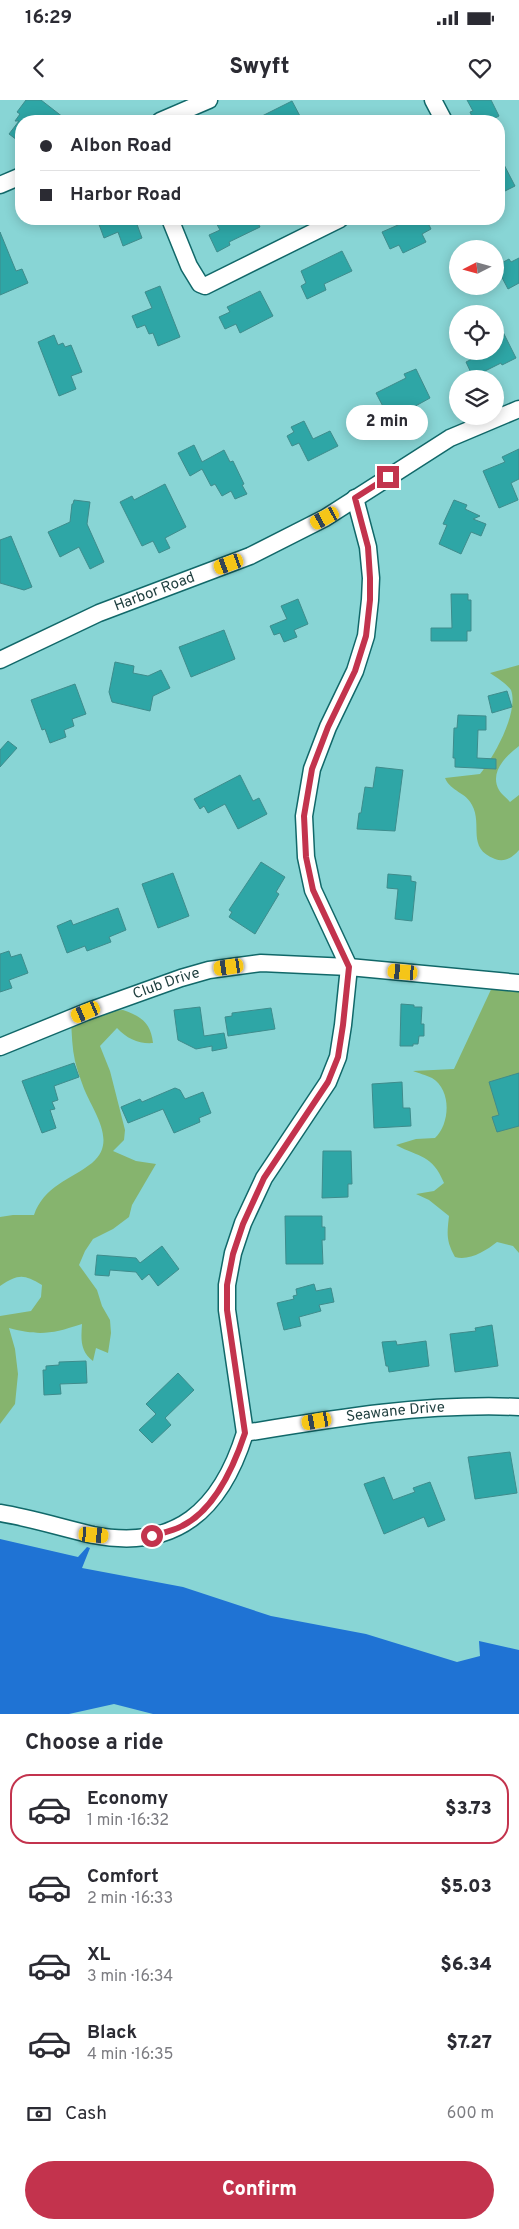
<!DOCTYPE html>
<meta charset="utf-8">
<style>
body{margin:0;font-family:Overpass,sans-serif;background:#f7f7f7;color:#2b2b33;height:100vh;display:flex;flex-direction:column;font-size:19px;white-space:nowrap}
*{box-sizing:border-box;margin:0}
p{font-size:16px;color:#7c7c81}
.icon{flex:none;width:28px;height:28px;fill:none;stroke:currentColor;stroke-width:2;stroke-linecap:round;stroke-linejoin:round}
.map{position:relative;height:1614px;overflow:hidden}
.details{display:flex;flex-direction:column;background:#fff;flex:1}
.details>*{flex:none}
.guide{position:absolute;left:15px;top:15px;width:490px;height:110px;border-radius:20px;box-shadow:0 2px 12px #0003;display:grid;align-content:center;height:110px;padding:0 25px;background:#fff}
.needle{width:32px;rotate:264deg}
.fabs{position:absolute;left:449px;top:140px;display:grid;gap:10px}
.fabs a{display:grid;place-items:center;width:55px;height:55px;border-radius:50%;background:#fff;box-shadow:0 2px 12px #0003;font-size:25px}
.end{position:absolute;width:22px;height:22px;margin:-11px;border:6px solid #c3334d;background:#fff;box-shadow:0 0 0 2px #fff}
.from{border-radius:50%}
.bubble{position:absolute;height:35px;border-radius:18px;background:#fff;box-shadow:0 2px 12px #0003;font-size:16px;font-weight:800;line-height:35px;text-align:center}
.car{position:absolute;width:15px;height:30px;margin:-15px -8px;border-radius:6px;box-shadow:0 0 4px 1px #0007;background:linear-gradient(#f5c518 24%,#345 0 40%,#f5c518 0 76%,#345 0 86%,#f5c518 0)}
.guide b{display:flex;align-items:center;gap:18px;height:48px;font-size:19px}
.guide b+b{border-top:1px solid #e1e1e2}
.guide i{width:12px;height:12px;background:#2b2b33}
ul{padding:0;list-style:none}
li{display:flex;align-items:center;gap:15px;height:70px;margin:0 10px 8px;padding:0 15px;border:2px solid transparent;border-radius:20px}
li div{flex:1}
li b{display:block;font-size:19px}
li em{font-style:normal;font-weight:800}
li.selected{border-color:#c3334d}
li>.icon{width:45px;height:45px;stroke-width:1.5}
h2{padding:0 25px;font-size:22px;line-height:60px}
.pay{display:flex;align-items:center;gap:12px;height:55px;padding:0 25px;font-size:19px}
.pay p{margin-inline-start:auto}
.cta{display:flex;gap:10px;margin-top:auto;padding:10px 25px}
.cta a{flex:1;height:58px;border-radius:30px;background:#c3334d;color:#fff;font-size:20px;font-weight:800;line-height:58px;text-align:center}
.status{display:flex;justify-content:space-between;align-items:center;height:35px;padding:0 25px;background:#fff;direction:ltr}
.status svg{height:14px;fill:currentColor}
header{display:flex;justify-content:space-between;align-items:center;height:65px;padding:0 25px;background:#fff;font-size:22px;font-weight:800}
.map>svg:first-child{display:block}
.green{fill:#86b46e}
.water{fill:#1f73d4}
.building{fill:#2ea6a6;stroke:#3e8c8c}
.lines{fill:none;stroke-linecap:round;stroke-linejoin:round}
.minor-casing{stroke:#116869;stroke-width:19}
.minor{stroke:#fff;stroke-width:16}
.route{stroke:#c3334d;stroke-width:6}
.labels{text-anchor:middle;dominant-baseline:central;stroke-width:4;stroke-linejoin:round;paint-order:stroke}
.street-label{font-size:15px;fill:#1d3d3d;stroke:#95e2e2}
</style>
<div class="status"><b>16:29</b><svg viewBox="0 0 49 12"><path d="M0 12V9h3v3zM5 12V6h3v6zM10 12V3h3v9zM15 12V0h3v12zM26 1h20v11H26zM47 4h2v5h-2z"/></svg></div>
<header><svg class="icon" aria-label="back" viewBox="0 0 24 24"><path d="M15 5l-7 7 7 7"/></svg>Swyft<svg class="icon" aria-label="heart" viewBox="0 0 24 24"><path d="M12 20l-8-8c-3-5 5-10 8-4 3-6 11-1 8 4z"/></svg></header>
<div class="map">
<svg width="519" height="1614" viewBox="0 0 519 1614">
<rect width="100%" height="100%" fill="#88d5d5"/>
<g class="green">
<path d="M519,565V646C506,656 489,672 499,690C501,694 507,698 510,702L519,695V750C513,757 505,763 495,759C466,748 483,725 472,705C466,692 451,692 445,678L480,674C494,657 519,612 511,590C506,583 497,578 490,573Z"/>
<path d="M495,881L519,882V1153L513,1146L497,1142C486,1151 469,1161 455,1157C446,1141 447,1134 449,1116L429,1100L416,1094L434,1091L444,1083C432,1054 420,1058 396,1045L416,1039L435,1038C450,1024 452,990 432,978C426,975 418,973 413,971L454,969Z"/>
<path d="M123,910C141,916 151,923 153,943C139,944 127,939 117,928L100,946L110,971L125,1030L124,1040L113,1051L136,1061L156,1064L132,1105L129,1117L113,1129L93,1139L85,1151L79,1165L97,1190L102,1206L110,1220L111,1233L108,1253L96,1248L93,1261C80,1251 81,1239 82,1224C51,1234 40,1236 9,1228L15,1249L18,1274L15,1304L0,1324V1216L31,1211L41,1197L42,1185C23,1174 19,1174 0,1186V1117L13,1115H34C44,1086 70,1080 92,1063C119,1041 91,1009 83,986C80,978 77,969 75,961C72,948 72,935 71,922L109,911Z"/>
</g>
<polygon class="water" points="0,1439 78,1457 87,1447 90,1448 82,1468 183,1487 271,1516 366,1534 457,1562 480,1556 479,1541 519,1550 519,1614 153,1614 114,1604 69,1614 0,1614"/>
<g class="building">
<polygon points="26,0 41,0 68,21 21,21 21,43 9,34 19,21 15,21 20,14 17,12"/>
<polygon points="467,0 491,0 499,16 489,21 474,21 470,12 473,11"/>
<polygon points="292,1 301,18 295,21 252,21"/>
<polygon points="499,55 515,86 499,94"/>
<polygon points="97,119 135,119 142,138 123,146 118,132 104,138"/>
<polygon points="214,119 256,119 260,127 229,142 230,145 217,152 209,135 220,130"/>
<polygon points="395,119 426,119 431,129 422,134 426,142 403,153 399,145 390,149 382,132 398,125"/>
<polygon points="0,132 16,171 22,169 28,183 0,195"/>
<polygon points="342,151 352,171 324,184 326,190 307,199 301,186 306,183 301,171"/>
<polygon points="519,158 519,183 508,189 496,166 509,159 511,162"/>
<polygon points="160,186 180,237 158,246 153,233 149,234 145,225 137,228 132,216 152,208 145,192"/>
<polygon points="260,191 273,216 240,233 236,224 225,229 219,217 230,212 227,207"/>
<polygon points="495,216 516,258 502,265 501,263 473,277 466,262 478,256 476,251 495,251"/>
<polygon points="54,235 58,245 63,243 65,247 71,245 82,272 71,276 76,289 59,296 38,242"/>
<polygon points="416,269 430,298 390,320 376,293 406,278 404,274"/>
<polygon points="304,321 313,339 330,331 338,346 308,361 299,343 292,346 287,336 294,332 291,327"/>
<polygon points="194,345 202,362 224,350 230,362 233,361 244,384 242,385 247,394 235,399 231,391 222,396 215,384 211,386 202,369 190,376 178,353"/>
<polygon points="519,349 519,379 511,383 518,400 499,408 483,371 505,362 502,357"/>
<polygon points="165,384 186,427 165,438 170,448 159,453 153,441 142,446 120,402 132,396 134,400"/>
<polygon points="74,400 90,402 87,424 104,462 90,469 79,447 60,457 48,432 70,422 72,404 73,404"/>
<polygon points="454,400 467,405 465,409 480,416 473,419 486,424 481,436 471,432 461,454 439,444 447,425 443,424"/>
<polygon points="11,436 32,487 24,490 0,483 0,440"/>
<polygon points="451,494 468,494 468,500 471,500 471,531 467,531 467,541 431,541 431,528 452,528"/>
<polygon points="298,499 308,524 294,530 297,537 284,542 280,533 274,535 270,526 287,519 281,506"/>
<polygon points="224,530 235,559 191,577 179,547"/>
<polygon points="115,562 134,566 133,573 148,576 161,570 170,588 153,596 150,611 112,602 109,592"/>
<polygon points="75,584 86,614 72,619 74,626 64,630 66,637 50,643 45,629 42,630 31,600"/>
<polygon points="507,591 512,607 492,613 488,596"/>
<polygon points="458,615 486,616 486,630 478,630 477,658 496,659 496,669 455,667 455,658 453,658 454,628 457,628"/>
<polygon points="8,641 17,648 0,667 0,650"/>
<polygon points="376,667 403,670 395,731 357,729 359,713 361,713 365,687 373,688"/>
<polygon points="240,675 253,701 259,698 267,714 238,729 225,704 208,713 204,706 200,709 194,699"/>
<polygon points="261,762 285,777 276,792 279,794 255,834 229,817 232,812 229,810"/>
<polygon points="173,773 189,816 158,828 142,784"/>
<polygon points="388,774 411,776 411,781 416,782 412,821 395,819 398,789 387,788"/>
<polygon points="118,808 126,830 109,837 111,842 87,851 85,846 67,853 57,826 71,820 73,825"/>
<polygon points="9,851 11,857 21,854 28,873 9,880 12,888 0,892 0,854"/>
<polygon points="401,904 414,905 414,907 422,907 421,924 424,924 424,936 419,936 418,944 413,944 413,946 400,946"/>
<polygon points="200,907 204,936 224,933 227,948 212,951 212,946 196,949 178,940 174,910"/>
<polygon points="271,908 275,929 228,936 225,917 232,916 232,913"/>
<polygon points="74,963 79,977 54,986 58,1000 52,1002 55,1009 50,1010 56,1028 42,1033 22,981"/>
<polygon points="519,973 519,1026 497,1032 492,1017 499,1015 489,982"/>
<polygon points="402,982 403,1008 410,1008 411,1026 374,1028 372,984"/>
<polygon points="175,988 180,990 185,999 203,992 211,1013 199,1018 200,1022 174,1033 163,1009 128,1023 121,1007 140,999 142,1002"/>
<polygon points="323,1051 351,1051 352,1084 348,1084 348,1097 322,1098"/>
<polygon points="285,1116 322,1116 322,1127 325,1127 325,1140 322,1140 323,1164 286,1164"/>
<polygon points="162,1146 179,1169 158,1186 149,1174 142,1180 136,1172 110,1170 109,1176 95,1175 97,1155 136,1158 140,1163"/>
<polygon points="314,1184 316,1191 331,1188 334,1202 319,1205 321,1211 299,1217 301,1226 284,1230 277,1203 294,1199 293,1196 297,1195 296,1189"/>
<polygon points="492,1225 498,1266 455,1272 450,1234 476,1231 475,1228"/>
<polygon points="396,1241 397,1245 426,1241 429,1266 389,1272 388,1266 386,1266 382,1242"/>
<polygon points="86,1261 87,1283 60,1284 61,1294 44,1295 43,1270 46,1270 46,1266 59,1265 59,1262"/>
<polygon points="178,1273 194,1290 165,1318 171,1325 152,1343 139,1330 156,1314 146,1304"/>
<polygon points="510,1352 517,1393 475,1399 468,1357"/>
<polygon points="384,1377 393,1400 415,1392 413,1388 430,1382 445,1420 428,1427 424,1417 384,1434 364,1384"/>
</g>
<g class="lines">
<defs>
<g id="minor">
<polyline points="433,0 444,21"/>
<polyline points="160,21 209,0"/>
<polyline points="0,85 21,76"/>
<polyline points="170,119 189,166 200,184 205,186 340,119"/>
<path id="s1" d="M0,560L99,513L250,456L325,418L450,338L519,309"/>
<path id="s2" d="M0,947L86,912L181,878L209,870L261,863L349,867L519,883"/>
<path id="s3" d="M245,1333C336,1318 426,1303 519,1307"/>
<path d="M0,1413C31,1418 62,1428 93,1435C176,1451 221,1410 245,1333L227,1210V1185L233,1153L243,1123L264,1078L328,982L338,957L343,925L349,867L313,790L306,757L304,716L312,669L328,627L355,571L366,536L370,500L371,478L368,447L355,398"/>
</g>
</defs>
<use href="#minor" class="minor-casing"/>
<use href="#minor" class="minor"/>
</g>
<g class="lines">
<path class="route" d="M152,1436C162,1433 173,1431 182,1426C215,1410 234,1366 245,1333L227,1210V1185L233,1154L243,1124L264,1078L328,982L338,957L343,925L349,867L313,790L306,757L304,716L312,669L328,627L355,571L366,536L370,500V478L368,447L355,398L388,377"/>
</g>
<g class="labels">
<g class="street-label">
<text stroke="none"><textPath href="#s1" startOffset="169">Harbor Road</textPath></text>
<text stroke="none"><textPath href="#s2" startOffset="178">Club Drive</textPath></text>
<text stroke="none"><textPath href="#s3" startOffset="152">Seawane Drive</textPath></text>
</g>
</g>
</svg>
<div class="fabs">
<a><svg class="needle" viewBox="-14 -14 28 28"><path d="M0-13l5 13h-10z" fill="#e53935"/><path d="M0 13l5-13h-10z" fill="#7c7c81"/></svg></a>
<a><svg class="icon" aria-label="locate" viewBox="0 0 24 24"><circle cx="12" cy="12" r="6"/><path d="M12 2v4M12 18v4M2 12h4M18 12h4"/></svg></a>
<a><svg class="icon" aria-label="layers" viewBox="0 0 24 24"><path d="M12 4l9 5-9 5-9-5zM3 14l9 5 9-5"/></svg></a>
</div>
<i class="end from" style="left:152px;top:1436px"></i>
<i class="end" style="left:388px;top:377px"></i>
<div class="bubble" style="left:346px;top:305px;width:82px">2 min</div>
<i class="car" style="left:325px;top:418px;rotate:242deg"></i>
<i class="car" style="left:229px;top:464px;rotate:250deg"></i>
<i class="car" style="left:229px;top:867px;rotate:262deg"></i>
<i class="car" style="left:403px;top:872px;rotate:275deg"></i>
<i class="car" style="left:86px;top:912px;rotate:247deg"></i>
<i class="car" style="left:317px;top:1321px;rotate:260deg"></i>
<i class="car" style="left:94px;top:1435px;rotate:95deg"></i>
<div class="guide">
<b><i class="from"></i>Albon Road</b>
<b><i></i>Harbor Road</b>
</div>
</div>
<section class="details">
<h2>Choose a ride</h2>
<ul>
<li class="selected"><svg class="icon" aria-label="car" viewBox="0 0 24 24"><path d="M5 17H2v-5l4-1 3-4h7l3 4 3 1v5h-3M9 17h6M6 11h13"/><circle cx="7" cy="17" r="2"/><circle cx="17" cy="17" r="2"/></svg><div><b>Economy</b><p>1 min · 16:32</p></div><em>$3.73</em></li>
<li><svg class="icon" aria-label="car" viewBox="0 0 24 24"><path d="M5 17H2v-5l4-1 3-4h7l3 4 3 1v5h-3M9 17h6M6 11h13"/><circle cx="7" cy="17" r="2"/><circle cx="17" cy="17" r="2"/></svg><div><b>Comfort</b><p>2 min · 16:33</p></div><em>$5.03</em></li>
<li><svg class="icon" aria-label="car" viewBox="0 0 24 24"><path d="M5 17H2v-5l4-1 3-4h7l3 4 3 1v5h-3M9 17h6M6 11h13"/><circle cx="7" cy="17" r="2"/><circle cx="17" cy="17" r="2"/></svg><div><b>XL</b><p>3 min · 16:34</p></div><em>$6.34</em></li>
<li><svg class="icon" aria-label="car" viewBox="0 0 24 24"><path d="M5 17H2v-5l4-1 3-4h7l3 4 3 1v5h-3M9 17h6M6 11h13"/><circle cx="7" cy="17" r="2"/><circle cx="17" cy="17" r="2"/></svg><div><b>Black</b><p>4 min · 16:35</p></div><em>$7.27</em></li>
</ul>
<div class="pay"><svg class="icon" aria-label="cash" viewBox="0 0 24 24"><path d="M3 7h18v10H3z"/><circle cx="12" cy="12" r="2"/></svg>Cash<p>600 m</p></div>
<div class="cta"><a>Confirm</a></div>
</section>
